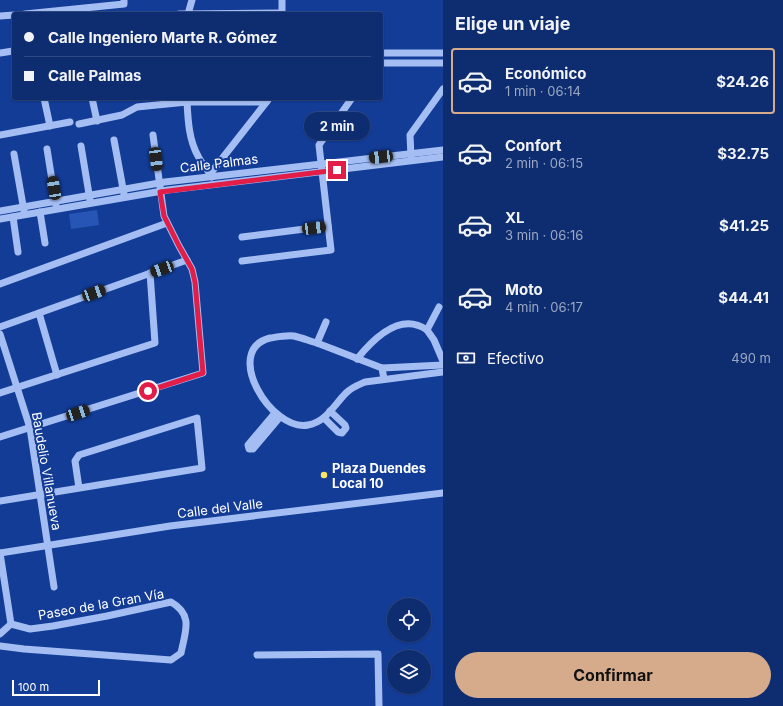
<!DOCTYPE html>
<html lang="es">
<meta charset="utf-8">
<style>
body{margin:0;font-family:Inter,sans-serif;background:#173576;color:#f1f3f6;height:100vh;display:flex;flex-direction:column;font-size:15px;white-space:nowrap}
*{box-sizing:border-box;margin:0}
p{font-size:13px;color:#9ba8c3}
.icon{flex:none;width:22px;height:22px;fill:none;stroke:currentColor;stroke-width:2;stroke-linecap:round;stroke-linejoin:round}
.map{position:relative;flex:1;overflow:hidden}
.panel{display:flex;flex-direction:column;background:#0e2d71;width:340px}
.panel>*{flex:none}
.guide{position:absolute;left:12px;top:12px;width:371px;height:88px;border-radius:4px;box-shadow:0 1px 3px #0004,0 0 0 1px #2e4984;display:grid;align-content:center;height:88px;padding:0 12px;background:#0e2d71}
.fabs{position:absolute;left:387px;top:598px;display:grid;gap:8px}
.fabs a{display:grid;place-items:center;width:44px;height:44px;border-radius:50%;background:#0e2d71;box-shadow:0 1px 3px #0004,0 0 0 1px #2e4984;font-size:20px}
.scale{position:absolute;left:12px;bottom:10px;width:88px;box-sizing:border-box;padding-left:4px;border:2px solid #fff;border-top:0;font-size:11px;line-height:14px;white-space:nowrap;color:#fff;-webkit-text-stroke:3px #133c97;paint-order:stroke}
.end{position:absolute;width:18px;height:18px;margin:-9px;border:5px solid #e11d48;background:#fff;box-shadow:0 0 0 2px #fff}
.from{border-radius:50%}
.bubble{position:absolute;height:28px;border-radius:14px;background:#0e2d71;box-shadow:0 1px 3px #0004,0 0 0 1px #2e4984;font-size:13px;font-weight:700;line-height:28px;text-align:center}
.car{position:absolute;width:12px;height:24px;margin:-12px -6px;border-radius:5px;box-shadow:0 0 3px 1px #0007;background:linear-gradient(#222 24%,#8ab4d8 0 40%,#222 0 76%,#8ab4d8 0 86%,#222 0)}
.guide b{display:flex;align-items:center;gap:14px;height:38px;font-size:15px}
.guide b+b{border-top:1px solid #2e4984}
.guide i{width:10px;height:10px;background:#f1f3f6}
ul{padding:0;list-style:none}
li{display:flex;align-items:center;gap:12px;height:66px;margin:0 8px 6px;padding:0 4px;border:2px solid transparent;border-radius:4px}
li div{flex:1}
li b{display:block;font-size:15px}
li em{font-style:normal;font-weight:700}
li.selected{border-color:#d6ab8b}
li>.icon{width:36px;height:36px;stroke-width:1.5}
h2{padding:0 12px;font-size:18px;line-height:48px}
.pay{display:flex;align-items:center;gap:10px;height:44px;padding:0 12px;font-size:15px}
.pay p{margin-inline-start:auto}
.button{display:flex;gap:8px;margin-top:auto;padding:8px 12px}
.button a{flex:1;height:46px;border-radius:24px;background:#d6ab8b;color:#111;font-size:16px;font-weight:700;line-height:46px;text-align:center}
main{display:flex;flex:1;min-height:0}
.map>svg:first-child{display:block}
.green{fill:#2655b6}
.lines{fill:none;stroke-linecap:round;stroke-linejoin:round}
.minor{stroke:#a4bef3;stroke-width:7}
.route{stroke:#e11d48;stroke-width:5}
.poi-dot{fill:#ffe666;stroke:#133c97;stroke-width:1.5}
.labels{text-anchor:middle;dominant-baseline:central;stroke-width:4;stroke-linejoin:round;paint-order:stroke}
.street-label{font-size:13px;fill:#fff;stroke:#133c97}
.poi-label{font-size:13px;font-weight:bold;fill:#fff;stroke:#133c97;text-anchor:start}
</style>
<main>
<div class="map">
<svg width="443" height="706" viewBox="0 0 443 706">
<rect width="100%" height="100%" fill="#133c97"/>
<polygon class="green" points="97,210 99,225 71,229 69,214"/>
<g class="lines">
<g class="minor">
<polyline points="282,0 282,14"/>
<polyline points="25,14 124,4 124,0"/>
<polyline points="179,14 282,13"/>
<polyline points="188,14 192,0"/>
<polyline points="0,16 14,15"/>
<polyline points="0,53 13,51"/>
<polyline points="381,53 443,53"/>
<polyline points="381,63 443,63"/>
<polyline points="44,98 50,126"/>
<polyline points="92,98 97,121"/>
<path d="M187,102C188,121 189,140 198,156C202,164 208,170 212,177"/>
<polyline points="79,124 122,115 137,107 187,102 266,102"/>
<polyline points="0,135 70,122"/>
<polyline points="114,140 124,194"/>
<polyline points="81,146 90,200"/>
<polyline points="47,149 56,205"/>
<polyline points="14,154 24,211"/>
<polyline points="411,157 410,135 443,89"/>
<polyline points="210,174 268,100"/>
<polyline points="0,211 165,182 443,150"/>
<polyline points="40,212 45,243"/>
<polyline points="13,217 18,252"/>
<polyline points="0,219 168,190 443,157"/>
<polyline points="242,237 328,226"/>
<polyline points="242,261 331,250 319,145 352,98"/>
<polyline points="0,284 167,223"/>
<polyline points="439,307 427,330 434,340 443,361"/>
<polyline points="39,313 57,375"/>
<polyline points="326,322 317,343 382,368 384,379"/>
<polyline points="0,327 187,260"/>
<polyline points="0,334 30,428 54,587"/>
<path d="M317,343C310,341 302,338 294,336C286,335 277,337 270,338C222,350 271,432 308,425C326,422 334,405 346,393C352,387 358,385 365,382L443,372"/>
<path d="M357,359C373,339 400,311 427,330"/>
<polyline points="382,368 443,365"/>
<polyline points="0,393 155,343 150,273"/>
<polyline points="275,413 248,445 249,449 253,449 280,417"/>
<polyline points="324,418 338,432 342,433 346,428 345,425 330,411"/>
<polyline points="0,437 203,373 195,282 192,269 179,246 164,216 153,135"/>
<polyline points="0,501 202,468 197,418 79,455 75,461 79,488"/>
<polyline points="0,553 170,526 443,493"/>
<polyline points="0,634 11,624 0,553"/>
<path d="M0,646L24,649L171,660L181,653C185,632 194,615 171,602L107,616L53,626L30,629L11,624"/>
<polyline points="257,655 378,654 379,706"/>
</g>
</g>
<g class="lines">
<polyline class="route" points="148,391 203,373 195,282 192,269 179,246 164,216 160,192 337,170"/>
</g>
<circle class="poi-dot" cx="324" cy="475" r="4"/>
<g class="labels">
<g class="street-label">
<text transform="translate(219 163) rotate(-7)">Calle Palmas</text>
<text transform="translate(47 471) rotate(80)">Baudelio Villanueva</text>
<text transform="translate(220 508) rotate(-7)">Calle del Valle</text>
<text transform="translate(101 604) rotate(-10)">Paseo de la Gran Vía</text>
</g>
<g class="poi-label">
<text x="332" y="468">Plaza Duendes<tspan x="332" dy="15">Local 10</tspan></text>
</g>
</g>
</svg>
<div class="fabs">
<a><svg class="icon" aria-label="locate" viewBox="0 0 24 24"><circle cx="12" cy="12" r="6"/><path d="M12 2v4M12 18v4M2 12h4M18 12h4"/></svg></a>
<a><svg class="icon" aria-label="layers" viewBox="0 0 24 24"><path d="M12 4l9 5-9 5-9-5zM3 14l9 5 9-5"/></svg></a>
</div>
<div class="scale">100 m</div>
<i class="end from" style="left:148px;top:391px"></i>
<i class="end" style="left:337px;top:170px"></i>
<div class="bubble" style="left:304px;top:112px;width:66px">2 min</div>
<i class="car" style="left:381px;top:157px;rotate:264deg"></i>
<i class="car" style="left:156px;top:159px;rotate:173deg"></i>
<i class="car" style="left:54px;top:188px;rotate:351deg"></i>
<i class="car" style="left:314px;top:228px;rotate:83deg"></i>
<i class="car" style="left:162px;top:269px;rotate:250deg"></i>
<i class="car" style="left:94px;top:293px;rotate:70deg"></i>
<i class="car" style="left:78px;top:413px;rotate:72deg"></i>
<div class="guide">
<b><i class="from"></i>Calle Ingeniero Marte R. Gómez</b>
<b><i></i>Calle Palmas</b>
</div>
</div>
<section class="panel">
<h2>Elige un viaje</h2>
<ul>
<li class="selected"><svg class="icon" aria-label="car" viewBox="0 0 24 24"><path d="M5 17H2v-5l4-1 3-4h7l3 4 3 1v5h-3M9 17h6M6 11h13"/><circle cx="7" cy="17" r="2"/><circle cx="17" cy="17" r="2"/></svg><div><b>Económico</b><p>1 min · 06:14</p></div><em>$24.26</em></li>
<li><svg class="icon" aria-label="car" viewBox="0 0 24 24"><path d="M5 17H2v-5l4-1 3-4h7l3 4 3 1v5h-3M9 17h6M6 11h13"/><circle cx="7" cy="17" r="2"/><circle cx="17" cy="17" r="2"/></svg><div><b>Confort</b><p>2 min · 06:15</p></div><em>$32.75</em></li>
<li><svg class="icon" aria-label="car" viewBox="0 0 24 24"><path d="M5 17H2v-5l4-1 3-4h7l3 4 3 1v5h-3M9 17h6M6 11h13"/><circle cx="7" cy="17" r="2"/><circle cx="17" cy="17" r="2"/></svg><div><b>XL</b><p>3 min · 06:16</p></div><em>$41.25</em></li>
<li><svg class="icon" aria-label="car" viewBox="0 0 24 24"><path d="M5 17H2v-5l4-1 3-4h7l3 4 3 1v5h-3M9 17h6M6 11h13"/><circle cx="7" cy="17" r="2"/><circle cx="17" cy="17" r="2"/></svg><div><b>Moto</b><p>4 min · 06:17</p></div><em>$44.41</em></li>
</ul>
<div class="pay"><svg class="icon" aria-label="cash" viewBox="0 0 24 24"><path d="M3 7h18v10H3z"/><circle cx="12" cy="12" r="2"/></svg>Efectivo<p>490 m</p></div>
<div class="button"><a>Confirmar</a></div>
</section>
</main>
